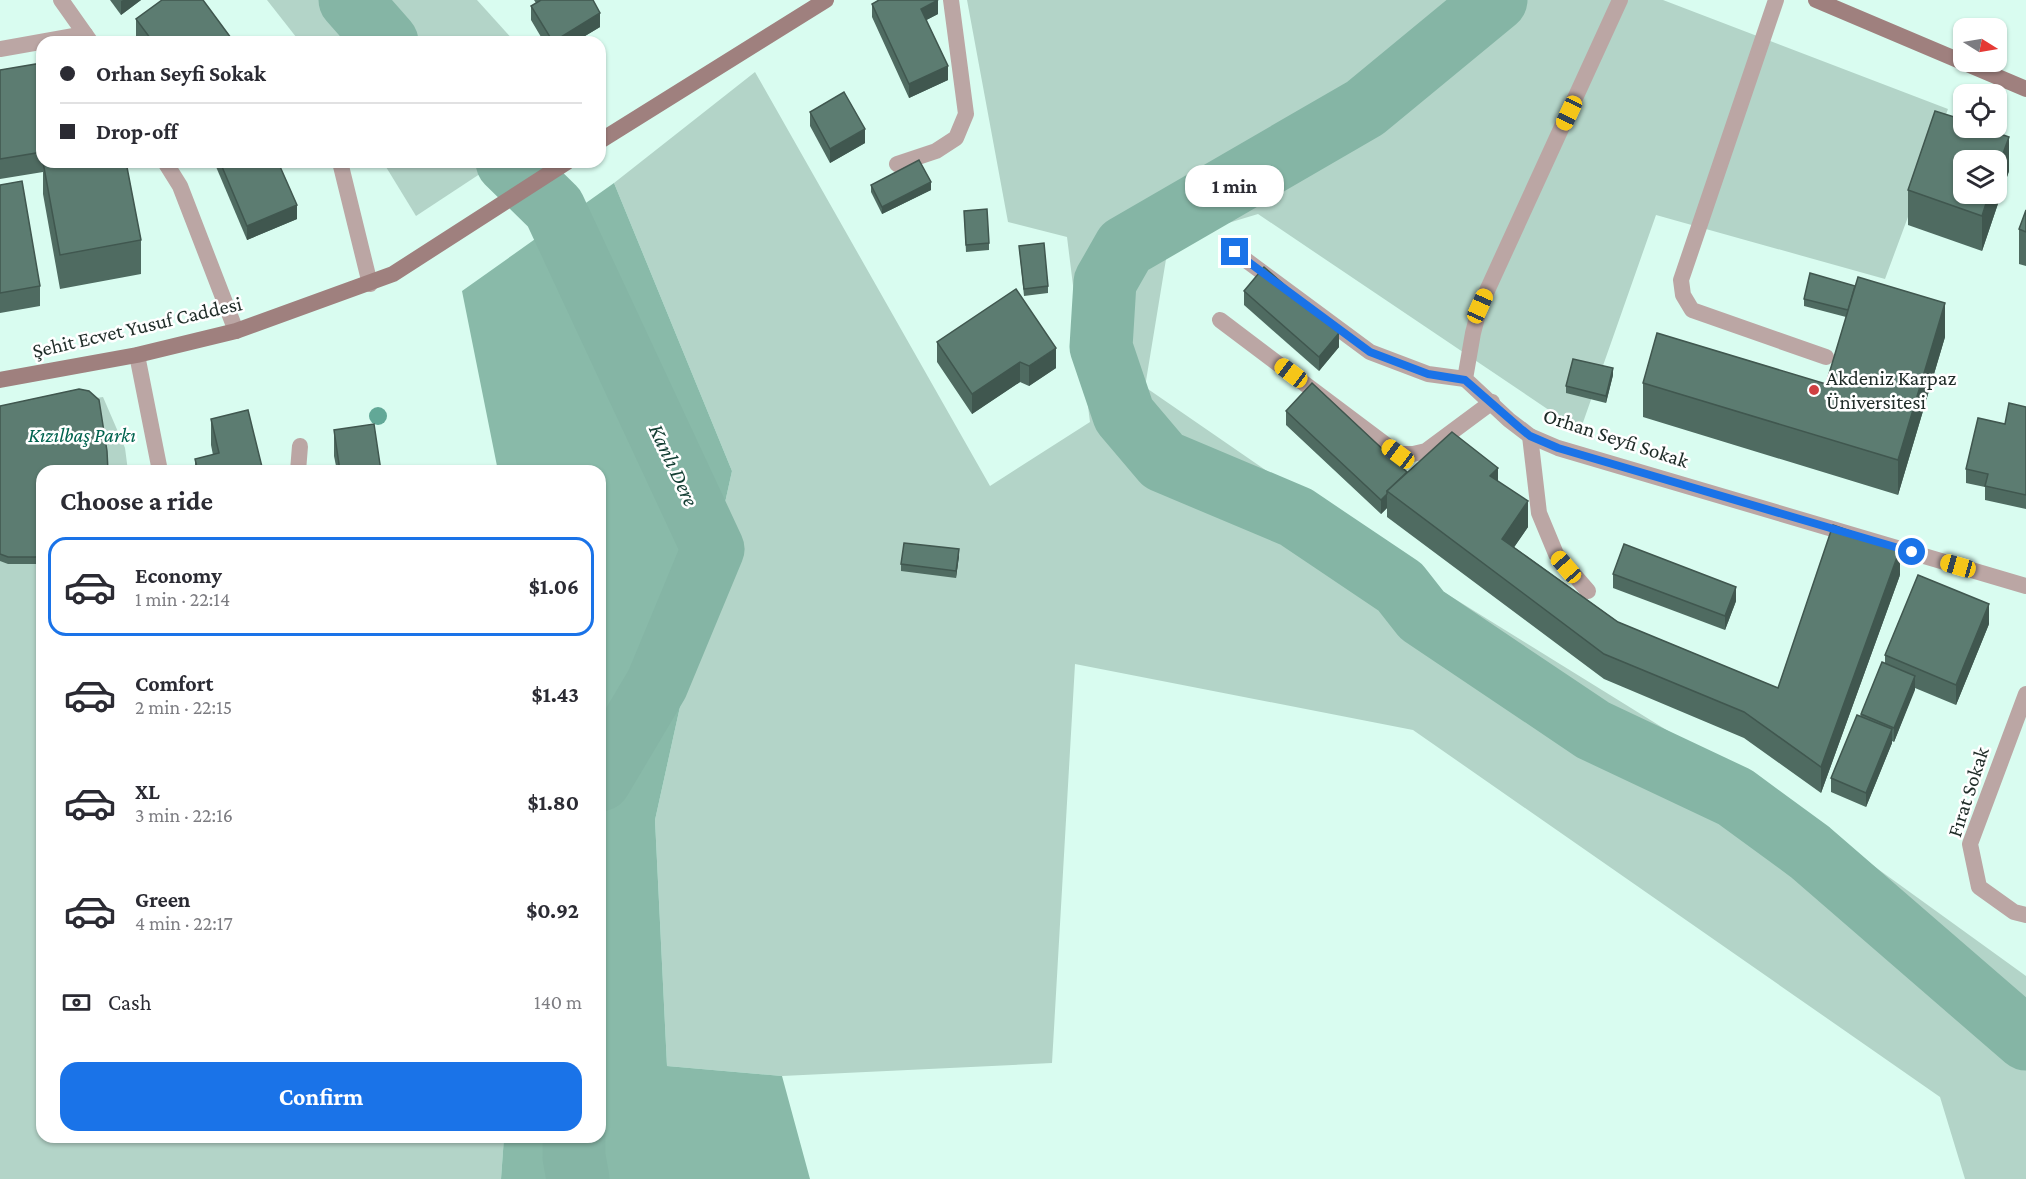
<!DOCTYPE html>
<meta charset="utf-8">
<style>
body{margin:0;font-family:"Crimson Pro",serif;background:#f7f7f7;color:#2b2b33;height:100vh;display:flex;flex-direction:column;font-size:22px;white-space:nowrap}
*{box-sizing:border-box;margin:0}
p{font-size:20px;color:#7c7c81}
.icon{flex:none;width:33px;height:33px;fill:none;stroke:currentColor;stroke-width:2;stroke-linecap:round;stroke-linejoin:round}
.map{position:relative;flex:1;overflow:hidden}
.details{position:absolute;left:36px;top:465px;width:570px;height:678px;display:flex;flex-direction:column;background:#fff;border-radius:18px;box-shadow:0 2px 4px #0004}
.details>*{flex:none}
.banner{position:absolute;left:36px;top:36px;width:570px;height:132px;border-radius:18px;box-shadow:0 2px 4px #0004;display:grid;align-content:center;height:132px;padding:0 24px;background:#fff}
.needle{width:39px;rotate:101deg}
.fabs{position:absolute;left:1953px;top:18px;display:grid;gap:12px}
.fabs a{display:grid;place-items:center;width:54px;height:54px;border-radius:12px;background:#fff;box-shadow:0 2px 4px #0004;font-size:30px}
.end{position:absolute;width:27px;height:27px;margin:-14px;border:8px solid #1a73e8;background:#fff;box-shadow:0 0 0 3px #fff}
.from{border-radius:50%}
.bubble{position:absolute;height:42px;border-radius:18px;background:#fff;box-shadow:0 2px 4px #0004;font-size:20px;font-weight:700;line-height:42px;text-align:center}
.car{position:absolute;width:18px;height:36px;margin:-18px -9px;border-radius:8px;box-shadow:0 0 4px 2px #0007;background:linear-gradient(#f5c518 24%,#345 0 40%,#f5c518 0 76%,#345 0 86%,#f5c518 0)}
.banner b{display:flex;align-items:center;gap:21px;height:57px;font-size:22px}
.banner b+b{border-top:2px solid #e1e1e2}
.banner i{width:15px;height:15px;background:#2b2b33}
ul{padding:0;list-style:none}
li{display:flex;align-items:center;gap:18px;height:99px;margin:0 12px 9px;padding:0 12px;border:3px solid transparent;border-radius:18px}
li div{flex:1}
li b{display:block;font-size:22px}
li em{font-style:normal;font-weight:700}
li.active{border-color:#1a73e8}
li>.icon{width:54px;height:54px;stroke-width:1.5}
h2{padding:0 24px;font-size:27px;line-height:72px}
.pay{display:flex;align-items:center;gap:15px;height:66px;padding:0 24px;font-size:22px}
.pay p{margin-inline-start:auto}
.button{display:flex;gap:12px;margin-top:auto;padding:12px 24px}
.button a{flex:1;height:69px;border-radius:18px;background:#1a73e8;color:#fff;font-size:24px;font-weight:700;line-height:69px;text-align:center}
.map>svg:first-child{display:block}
.green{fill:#b3d4c8}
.forest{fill:#89baa9}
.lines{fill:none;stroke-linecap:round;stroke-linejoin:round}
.river{stroke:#85b5a5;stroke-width:63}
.service{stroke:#bba6a4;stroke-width:16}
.minor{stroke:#bba6a4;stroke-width:16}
.secondary{stroke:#9f807e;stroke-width:16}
.tree{fill:#62a897}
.wall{fill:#4f6b61}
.shaded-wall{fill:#40574f}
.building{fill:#5c7c71;stroke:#40574f;stroke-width:1.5}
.route{stroke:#1a73e8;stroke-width:8}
.poi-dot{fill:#cf4042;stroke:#fff;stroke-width:2}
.labels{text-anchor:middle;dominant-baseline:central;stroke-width:5;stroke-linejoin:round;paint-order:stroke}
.street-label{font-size:21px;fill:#1e2b27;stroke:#fff}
.poi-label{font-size:21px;fill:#1e2b27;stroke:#fff;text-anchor:start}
.park-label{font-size:21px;font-style:italic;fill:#00634e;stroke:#fff}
.water-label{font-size:22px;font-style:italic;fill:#133e33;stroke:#fff}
</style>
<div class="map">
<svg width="2026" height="1179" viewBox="0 0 2026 1179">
<rect width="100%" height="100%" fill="#d9fcf0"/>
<g class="green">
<polygon points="267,0 477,0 515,42 300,42"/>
<polygon points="967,0 1663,0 1948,109 1885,279 1656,215 1580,431 1258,214 1169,241 1145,387 1434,586 1799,812 2026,976 2026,1179 1965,1179 1940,1097 1413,730 1075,664 1052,1063 782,1076 667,1066 655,820 732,471 614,183 755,72 990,486 1090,422 1067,237 1008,222"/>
<polygon points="383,162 498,162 416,216"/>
<polygon points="103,397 125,448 128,471 42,471 42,1137 504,1137 501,1179 0,1179 0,412"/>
</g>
<polygon class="forest" points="614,183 732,471 655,820 667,1066 782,1076 810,1179 501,1179 504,1137 600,1137 600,471 498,471 462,291"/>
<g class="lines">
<g class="river">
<polyline points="350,0 387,42"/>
<polyline points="1496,0 1365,108 1125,247 1105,282 1101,347 1124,415 1163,461 1296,517 1400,587 1422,615 1593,730 1735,797 1810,852 2026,1039"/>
<polyline points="507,162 554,208 713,549 657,684 600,780"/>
<polyline points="574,1137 574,1157 578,1179"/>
</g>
<g class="service">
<polyline points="1776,0 1681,280 1683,295 1692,310 1826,357"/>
<polyline points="340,162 370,284"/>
<polyline points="897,164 936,151 956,138 966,114 951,0"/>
<polyline points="1235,252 1370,352 1428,374 1465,379"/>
<polyline points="1220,320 1398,454 1413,454 1426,451 1492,402"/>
<polyline points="137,355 160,471"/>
<polyline points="1530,436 1539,513 1556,554 1588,591"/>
<polyline points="298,471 300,446"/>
</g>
<g class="minor">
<polyline points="61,0 90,41"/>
<polyline points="1620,0 1480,306 1473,333 1465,379 1509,420 1530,436 1558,448 2026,586"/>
<polyline points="0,49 85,34"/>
<polyline points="165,162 180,186 236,331"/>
<polyline points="2026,694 1970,844 1979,887 2014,912 2026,915"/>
</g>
<g class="secondary">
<polyline points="1816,0 2026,89"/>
<polyline points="600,141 826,0"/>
<polyline points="0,380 137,355 236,331 393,274 567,162"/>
</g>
</g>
<circle class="tree" cx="378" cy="416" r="9"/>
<g class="wall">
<polygon points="110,0 141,0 121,15"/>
<polygon points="534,0 593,0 600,27 575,42 544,42 531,20 531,6 536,3"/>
<polygon points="872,4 938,14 926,20 948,80 909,98 872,17"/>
<polygon points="136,19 234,42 139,42 136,39"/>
<polygon points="42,63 42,162 126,162 141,240 141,274 60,289 43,194 43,172 0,179 0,70"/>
<polygon points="810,112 865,143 830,163 810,126"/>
<polygon points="214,162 278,162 297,219 247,240"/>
<polygon points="2009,171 1982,251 1908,225 1908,190"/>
<polygon points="0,185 40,286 40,306 0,313"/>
<polygon points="871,185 931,190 882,214 871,192"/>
<polygon points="2026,210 2026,266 2019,264 2019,229"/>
<polygon points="964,211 989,243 989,250 966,252"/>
<polygon points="1019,246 1048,286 1048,293 1024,296"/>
<polygon points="1810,273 1945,337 1898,495 1643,417 1643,383 1826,384 1846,317 1804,306 1804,299"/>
<polygon points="1244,291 1339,347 1319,371 1244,305"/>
<polygon points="937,342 1056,368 1029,386 1020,382 972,414 937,362"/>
<polygon points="1613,375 1606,403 1566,393 1566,386"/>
<polygon points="79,389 36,564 8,564 0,561 0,406"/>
<polygon points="2026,407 2026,509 1985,500 1985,487 1966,483 1966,469 2005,424"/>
<polygon points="1286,411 1407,472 1498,481 1528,527 1514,547 1618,622 1778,688 1900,575 1821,793 1744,738 1604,679 1387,517 1387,508 1381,514 1286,425"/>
<polygon points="211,419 263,471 195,471 195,459 213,455 211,445"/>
<polygon points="334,430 381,471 337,471 334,456"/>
<polygon points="959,556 956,578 901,571 901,564"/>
<polygon points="1613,574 1736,601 1725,630 1613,588"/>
<polygon points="1989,624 1956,705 1915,688 1894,742 1892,741 1892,743 1866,807 1831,792 1831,778 1885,663 1885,655"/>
</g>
<g class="shaded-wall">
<polygon points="123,0 141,0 121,15 121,1"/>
<polygon points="938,0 938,14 921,23 921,9"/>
<polygon points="600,13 600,27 575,42 553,42"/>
<polygon points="948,66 948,80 909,98 909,84"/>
<polygon points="865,129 865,143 830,163 830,149"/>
<polygon points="2009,137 2009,171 1982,251 1982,216 1989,194 1996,194 1996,173"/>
<polygon points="931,182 931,190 882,214 882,207"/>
<polygon points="297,205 297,219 247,240 247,226"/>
<polygon points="1945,303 1945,337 1898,495 1898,460"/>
<polygon points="1339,333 1339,347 1319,371 1319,357"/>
<polygon points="1056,348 1056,368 1029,386 1029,366"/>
<polygon points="1020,362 1020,382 972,414 972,394"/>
<polygon points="1613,368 1613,375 1606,403 1606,396"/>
<polygon points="1498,468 1498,494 1490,476"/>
<polygon points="1387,494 1387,508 1381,514 1381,500"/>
<polygon points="1528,501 1528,527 1502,565 1502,539"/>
<polygon points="959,549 959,556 956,578 956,571"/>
<polygon points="1900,549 1900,575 1821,793 1821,767"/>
<polygon points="42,555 42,562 36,564 36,557"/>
<polygon points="1736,587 1736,601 1725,630 1725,616"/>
<polygon points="1989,604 1989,624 1956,705 1956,685"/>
<polygon points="1915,676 1915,690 1894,742 1894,728"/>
<polygon points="1892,729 1892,743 1866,807 1866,793"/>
</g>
<g class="building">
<polygon points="162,0 203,0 234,42 153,42 136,19"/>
<polygon points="541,0 593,0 600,13 553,42 531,6"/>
<polygon points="879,0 938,0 921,9 948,66 909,84 872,4"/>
<polygon points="42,63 42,152 0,159 0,70"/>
<polygon points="844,92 865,129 830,149 810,112"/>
<polygon points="1935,111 1964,120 1964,128 1983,128 2009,137 1996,173 1996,160 1964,160 1964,194 1989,194 1982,216 1908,190"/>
<polygon points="919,160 931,182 882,207 871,185"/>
<polygon points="43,162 126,162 141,240 60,255"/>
<polygon points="220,162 278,162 297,205 247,226"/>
<polygon points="22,181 40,286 0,293 0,185"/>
<polygon points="987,209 989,243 966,245 964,211"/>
<polygon points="2026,210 2026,232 2019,229"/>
<polygon points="1044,243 1048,286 1024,289 1019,246"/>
<polygon points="1264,267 1339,333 1319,357 1244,291"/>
<polygon points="1810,273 1855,286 1848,310 1804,299"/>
<polygon points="1858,277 1945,303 1898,460 1643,383 1657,333 1826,384"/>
<polygon points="1016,289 1056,348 1029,366 1020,362 972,394 937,342"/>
<polygon points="1573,359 1613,368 1606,396 1566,386"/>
<polygon points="1312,383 1407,472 1387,491 1387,494 1381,500 1286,411"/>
<polygon points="79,389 89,391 99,400 107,451 108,471 42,471 42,555 36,557 8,557 0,554 0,406"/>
<polygon points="2009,403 2026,407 2026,495 1985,486 1988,474 1966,469 1978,418 2005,424"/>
<polygon points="248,410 263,471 198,471 195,459 219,453 211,419"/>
<polygon points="374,424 381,471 340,471 334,430"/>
<polygon points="1452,432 1498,468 1490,476 1528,501 1502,539 1618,622 1778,688 1833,525 1900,549 1821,767 1744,712 1604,654 1387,491"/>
<polygon points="904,543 959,549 956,571 901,564"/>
<polygon points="1624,544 1736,587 1725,616 1613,574"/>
<polygon points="1918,575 1989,604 1956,685 1885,655"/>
<polygon points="1882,662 1915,676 1894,728 1861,714"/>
<polygon points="1857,715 1892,729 1866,793 1831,778"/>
</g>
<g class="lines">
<polyline class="route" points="1235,252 1370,352 1428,374 1465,380 1520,428 1530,436 1558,448 1912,552"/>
</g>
<circle class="poi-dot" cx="1814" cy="390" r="6"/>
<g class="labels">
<g class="street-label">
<text transform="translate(137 327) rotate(-13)">Şehit Ecvet Yusuf Caddesi</text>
<text transform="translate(1616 438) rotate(18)">Orhan Seyfi Sokak</text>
<text transform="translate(1968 792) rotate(-72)">Fırat Sokak</text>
</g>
<g class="poi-label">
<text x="1826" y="378">Akdeniz Karpaz<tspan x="1826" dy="24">Üniversitesi</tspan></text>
</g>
<g class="park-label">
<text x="82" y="435">Kızılbaş Parkı</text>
</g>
<g class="water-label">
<text transform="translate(674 465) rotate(65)">Kanlı Dere</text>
</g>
</g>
</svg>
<div class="fabs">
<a><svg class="needle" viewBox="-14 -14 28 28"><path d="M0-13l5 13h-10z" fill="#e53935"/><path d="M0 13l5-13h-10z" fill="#7c7c81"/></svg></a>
<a><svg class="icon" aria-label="locate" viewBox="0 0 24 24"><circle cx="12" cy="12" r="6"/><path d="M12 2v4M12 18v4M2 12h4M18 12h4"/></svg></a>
<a><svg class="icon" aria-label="layers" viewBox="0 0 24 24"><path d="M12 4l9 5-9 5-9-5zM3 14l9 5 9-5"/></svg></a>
</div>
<i class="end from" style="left:1912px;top:552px"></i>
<i class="end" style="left:1235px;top:252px"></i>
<div class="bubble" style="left:1185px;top:165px;width:99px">1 min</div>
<i class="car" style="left:1569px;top:113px;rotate:205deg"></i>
<i class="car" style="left:1480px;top:306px;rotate:24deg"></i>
<i class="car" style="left:1291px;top:373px;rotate:307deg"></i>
<i class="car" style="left:1398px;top:454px;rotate:307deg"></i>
<i class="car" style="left:1958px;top:566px;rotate:286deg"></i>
<i class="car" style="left:1566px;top:567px;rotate:319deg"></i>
<div class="banner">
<b><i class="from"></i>Orhan Seyfi Sokak</b>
<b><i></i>Drop-off</b>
</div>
<section class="details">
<h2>Choose a ride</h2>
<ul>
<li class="active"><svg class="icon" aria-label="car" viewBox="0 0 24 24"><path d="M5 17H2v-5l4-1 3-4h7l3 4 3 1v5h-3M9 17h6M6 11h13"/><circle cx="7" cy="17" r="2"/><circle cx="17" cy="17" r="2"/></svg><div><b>Economy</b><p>1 min · 22:14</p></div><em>$1.06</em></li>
<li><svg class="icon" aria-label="car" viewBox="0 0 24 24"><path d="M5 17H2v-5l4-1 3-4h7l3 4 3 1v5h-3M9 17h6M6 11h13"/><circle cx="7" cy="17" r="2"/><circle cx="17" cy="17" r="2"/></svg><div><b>Comfort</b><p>2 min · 22:15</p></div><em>$1.43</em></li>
<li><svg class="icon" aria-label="car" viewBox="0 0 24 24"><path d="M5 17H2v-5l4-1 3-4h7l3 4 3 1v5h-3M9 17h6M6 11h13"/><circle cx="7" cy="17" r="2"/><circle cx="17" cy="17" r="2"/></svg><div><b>XL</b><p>3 min · 22:16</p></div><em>$1.80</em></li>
<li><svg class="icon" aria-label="car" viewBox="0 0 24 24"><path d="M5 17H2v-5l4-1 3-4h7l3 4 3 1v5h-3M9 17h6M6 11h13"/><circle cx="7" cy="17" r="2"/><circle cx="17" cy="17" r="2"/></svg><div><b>Green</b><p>4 min · 22:17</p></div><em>$0.92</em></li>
</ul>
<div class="pay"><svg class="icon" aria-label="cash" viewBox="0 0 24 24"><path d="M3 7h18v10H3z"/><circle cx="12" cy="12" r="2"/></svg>Cash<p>140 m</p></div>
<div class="button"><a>Confirm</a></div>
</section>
</div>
